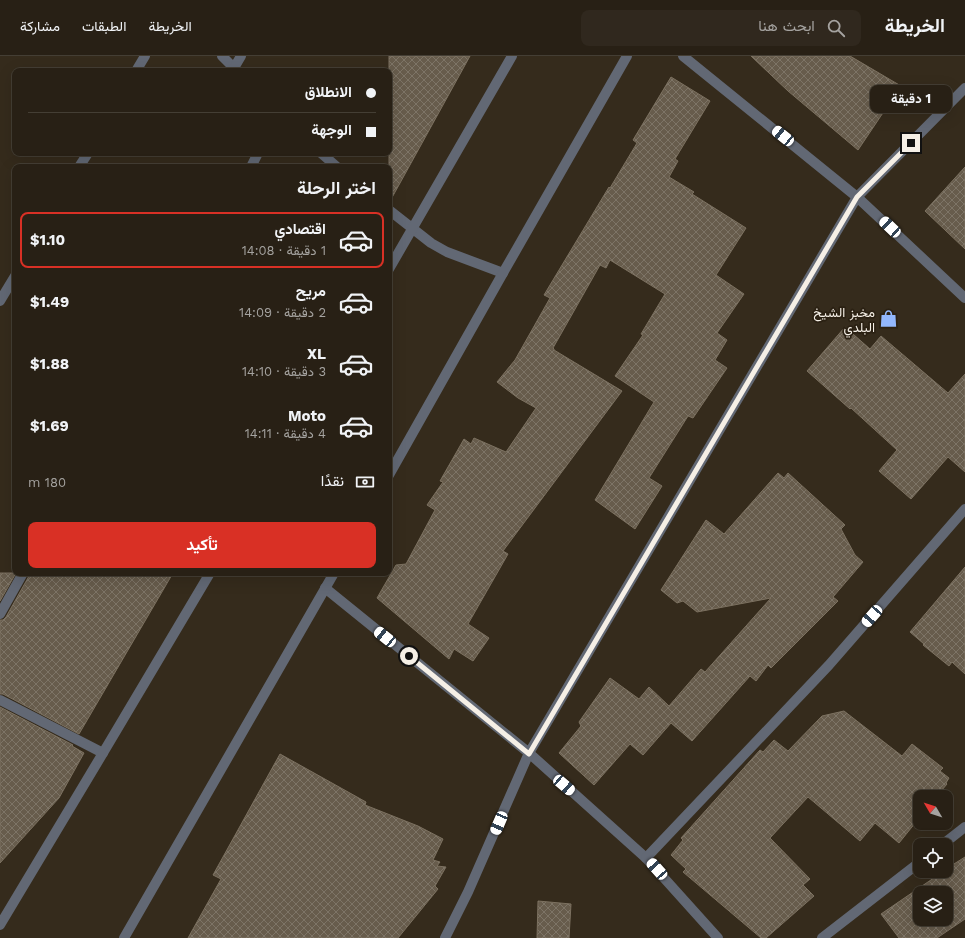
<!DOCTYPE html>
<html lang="ar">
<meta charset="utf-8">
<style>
body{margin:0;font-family:"Work Sans",Vazirmatn,sans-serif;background:#30281e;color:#f1f3f6;direction:rtl;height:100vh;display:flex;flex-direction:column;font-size:15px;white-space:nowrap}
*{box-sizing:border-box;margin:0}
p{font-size:13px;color:#a5a3a0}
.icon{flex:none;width:22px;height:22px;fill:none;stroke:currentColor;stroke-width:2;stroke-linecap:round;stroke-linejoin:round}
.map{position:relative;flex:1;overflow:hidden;direction:ltr}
.panel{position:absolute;left:12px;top:108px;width:380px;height:412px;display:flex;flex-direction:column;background:#282015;border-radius:8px;box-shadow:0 4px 16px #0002,0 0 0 1px #443e34;direction:rtl}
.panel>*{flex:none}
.hud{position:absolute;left:12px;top:12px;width:380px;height:88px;border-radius:8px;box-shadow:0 4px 16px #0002,0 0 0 1px #443e34;direction:rtl;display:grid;align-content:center;height:88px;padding:0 16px;background:#282015}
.needle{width:26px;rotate:309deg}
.fabs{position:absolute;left:913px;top:734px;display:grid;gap:8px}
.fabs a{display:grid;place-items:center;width:40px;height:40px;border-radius:8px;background:#282015;box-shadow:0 4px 16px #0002,0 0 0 1px #443e34;font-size:20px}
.end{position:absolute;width:18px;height:18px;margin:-9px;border:5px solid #f5efe6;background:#111;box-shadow:0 0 0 2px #111}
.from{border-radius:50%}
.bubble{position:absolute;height:28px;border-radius:8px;background:#282015;box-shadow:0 4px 16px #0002,0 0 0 1px #443e34;font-size:13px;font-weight:700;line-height:28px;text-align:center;direction:rtl}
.car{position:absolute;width:12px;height:24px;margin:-12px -6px;border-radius:5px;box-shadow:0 0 3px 1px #0007;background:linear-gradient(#fff 24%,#345 0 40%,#fff 0 76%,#345 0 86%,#fff 0)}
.hud b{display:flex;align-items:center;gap:14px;height:38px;font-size:15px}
.hud b+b{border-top:1px solid #443e34}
.hud i{width:10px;height:10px;background:#f1f3f6}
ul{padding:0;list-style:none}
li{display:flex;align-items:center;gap:12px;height:56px;margin:0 8px 6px;padding:0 8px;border:2px solid transparent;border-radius:8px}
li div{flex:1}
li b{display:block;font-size:15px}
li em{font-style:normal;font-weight:700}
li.on{border-color:#d93025}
li>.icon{width:36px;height:36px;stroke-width:1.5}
h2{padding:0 16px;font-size:18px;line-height:48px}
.pay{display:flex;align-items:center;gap:10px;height:44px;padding:0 16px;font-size:15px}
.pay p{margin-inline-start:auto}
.action{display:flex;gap:8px;margin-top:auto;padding:8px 16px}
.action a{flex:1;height:46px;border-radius:8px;background:#d93025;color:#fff;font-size:16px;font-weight:700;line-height:46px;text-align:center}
header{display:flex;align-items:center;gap:24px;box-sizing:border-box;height:56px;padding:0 20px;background:#282015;border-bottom:1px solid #443e34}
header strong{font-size:19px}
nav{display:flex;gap:22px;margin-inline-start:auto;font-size:14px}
.search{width:280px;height:36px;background:#30281e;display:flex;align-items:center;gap:10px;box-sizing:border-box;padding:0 14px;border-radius:8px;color:#a5a3a0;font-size:15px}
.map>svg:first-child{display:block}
.building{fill:url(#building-cross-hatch);stroke:#7c7160;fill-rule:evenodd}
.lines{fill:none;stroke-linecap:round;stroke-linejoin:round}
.minor{stroke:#626874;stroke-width:10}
.route{stroke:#f5efe6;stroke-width:5}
.labels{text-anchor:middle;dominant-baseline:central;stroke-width:3.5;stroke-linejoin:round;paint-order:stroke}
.poi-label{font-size:13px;fill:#f5efe6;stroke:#2b2113;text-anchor:end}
</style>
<header>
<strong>الخريطة</strong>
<div class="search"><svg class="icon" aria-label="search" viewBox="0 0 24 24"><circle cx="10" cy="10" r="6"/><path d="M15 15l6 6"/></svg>ابحث هنا</div>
<nav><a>الخريطة</a><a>الطبقات</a><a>مشاركة</a></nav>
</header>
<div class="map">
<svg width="965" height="882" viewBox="0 0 965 882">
<defs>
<pattern id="building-cross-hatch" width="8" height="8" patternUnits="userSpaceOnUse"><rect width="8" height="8" fill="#675c4c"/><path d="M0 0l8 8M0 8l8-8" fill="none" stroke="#7d7466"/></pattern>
</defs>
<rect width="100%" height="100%" fill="#352b1c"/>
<g class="building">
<polygon points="389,0 470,0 389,147"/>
<polygon points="751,0 850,0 901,30 858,94 788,35"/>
<polygon points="671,21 710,45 675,103 678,105 669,121 694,136 692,138 746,172 716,219 744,238 717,277 727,284 715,304 727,312 693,362 688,360 649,422 662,430 635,473 595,444 654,346 615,320 643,279 641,278 665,238 610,204 606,212 600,209 553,292 554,293 554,294 622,335 503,495 508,498 468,568 489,582 473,605 454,593 449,603 377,542 396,509 406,508 435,454 427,449 443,426 440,425 464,383 471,388 474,382 506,396 536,352 518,342 497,326 515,304 550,242 544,239 609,131 610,132 637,87 633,84"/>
<polygon points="965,111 965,193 925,155"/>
<polygon points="845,271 870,293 881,280 948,337 965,318 965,416 948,401 911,443 879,415 897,394 851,352 850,353 807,315"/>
<polygon points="778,417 784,422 788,417 845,469 841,473 855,499 863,506 833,541 838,545 771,612 768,609 756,625 750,620 692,685 671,667 643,699 630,688 594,729 559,697 581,670 579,666 610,622 639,643 649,631 669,650 701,613 705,616 771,542 697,556 683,545 677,547 661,534 706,464 724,478"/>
<polygon points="965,511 965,618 952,606 949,610 923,589 924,588 910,576"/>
<polygon points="0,517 16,517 0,545"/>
<polygon points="29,517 173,517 79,678 3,638 0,638 0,564 3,564 6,561 29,520"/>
<polygon points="0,651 73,689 72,690 84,697 59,742 0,807"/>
<polygon points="844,655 902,700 912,688 943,712 940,715 949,722 946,727 947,728 936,741 920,741 920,761 899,787 875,767 860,785 808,741 770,782 810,823 803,829 814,840 766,882 761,882 683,816 686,813 671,799 683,784 681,782 760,694 763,696 774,684 788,695 822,660"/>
<polygon points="280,698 366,746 365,749 418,770 443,783 433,804 440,806 437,810 446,811 435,830 438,833 398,882 188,882 221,823 213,819"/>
<path d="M965,801V863L937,882H899L881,858L944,815H946V813ZM920,837H946V863H920Z"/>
<polygon points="538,845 571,848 569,882 537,882"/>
</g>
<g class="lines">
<g class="minor">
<polyline points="222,0 237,15"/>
<polyline points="683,0 857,141 965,242"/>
<polyline points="234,12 241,0"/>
<polyline points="136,15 145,0"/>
<polyline points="321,97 337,111"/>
<polyline points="79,111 88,97"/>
<polyline points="251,111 258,97"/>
<polyline points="389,154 431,187 447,196 503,217"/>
<polyline points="389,213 512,0"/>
<polyline points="0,245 15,220"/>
<polyline points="389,419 503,217 627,0"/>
<polyline points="325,532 529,697 646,802 718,882"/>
<polyline points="0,558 23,517"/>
<polyline points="0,644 103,697"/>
<polyline points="942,789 965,771"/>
<polyline points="646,802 829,609 965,453"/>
<polyline points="0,869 103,697 210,517"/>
<polyline points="124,882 334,517"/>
<polyline points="445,882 468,836 529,697 857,141 965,32"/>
<polyline points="822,882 920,806"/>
</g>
</g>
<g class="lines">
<polyline class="route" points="409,600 529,698 857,141 911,87"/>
</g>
<defs>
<symbol id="shop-bare" viewBox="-9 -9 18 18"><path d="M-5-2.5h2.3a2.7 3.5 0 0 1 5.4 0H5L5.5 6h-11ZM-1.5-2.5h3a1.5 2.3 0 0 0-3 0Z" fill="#92b7fd" stroke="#2b2113" stroke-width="2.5" paint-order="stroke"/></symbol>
</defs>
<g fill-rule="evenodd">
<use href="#shop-bare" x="876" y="250" width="25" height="25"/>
</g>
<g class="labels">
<g class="poi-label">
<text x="875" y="256">مخبز الشيخ<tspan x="875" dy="15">البلدي</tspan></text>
</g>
</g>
</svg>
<div class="fabs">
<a><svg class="needle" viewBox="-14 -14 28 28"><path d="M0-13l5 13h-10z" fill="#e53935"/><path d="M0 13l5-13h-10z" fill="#a5a3a0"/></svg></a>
<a><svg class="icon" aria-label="locate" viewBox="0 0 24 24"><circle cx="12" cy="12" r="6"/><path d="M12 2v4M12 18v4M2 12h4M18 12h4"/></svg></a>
<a><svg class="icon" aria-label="layers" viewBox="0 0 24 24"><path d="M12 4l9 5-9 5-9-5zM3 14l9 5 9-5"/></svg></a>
</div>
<i class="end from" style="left:409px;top:600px"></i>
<i class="end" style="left:911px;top:87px"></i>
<div class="bubble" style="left:870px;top:29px;width:82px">1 دقيقة</div>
<i class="car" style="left:783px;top:80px;rotate:309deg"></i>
<i class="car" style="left:890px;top:171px;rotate:313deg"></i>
<i class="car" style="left:872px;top:560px;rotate:221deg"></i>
<i class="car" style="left:385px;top:581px;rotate:309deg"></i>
<i class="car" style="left:564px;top:729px;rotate:131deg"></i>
<i class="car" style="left:499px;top:767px;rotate:203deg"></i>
<i class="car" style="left:657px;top:813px;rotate:318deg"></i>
<div class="hud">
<b><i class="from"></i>الانطلاق</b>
<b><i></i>الوجهة</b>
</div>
<section class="panel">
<h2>اختر الرحلة</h2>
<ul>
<li class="on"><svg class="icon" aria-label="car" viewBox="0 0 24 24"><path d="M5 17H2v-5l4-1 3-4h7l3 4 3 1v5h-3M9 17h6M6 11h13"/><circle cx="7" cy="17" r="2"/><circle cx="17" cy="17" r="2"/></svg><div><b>اقتصادي</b><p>1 دقيقة · 14:08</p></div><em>$1.10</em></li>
<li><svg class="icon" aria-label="car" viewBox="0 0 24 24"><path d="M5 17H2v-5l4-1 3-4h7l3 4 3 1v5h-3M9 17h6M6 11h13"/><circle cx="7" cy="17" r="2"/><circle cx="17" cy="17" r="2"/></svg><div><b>مريح</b><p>2 دقيقة · 14:09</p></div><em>$1.49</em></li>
<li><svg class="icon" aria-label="car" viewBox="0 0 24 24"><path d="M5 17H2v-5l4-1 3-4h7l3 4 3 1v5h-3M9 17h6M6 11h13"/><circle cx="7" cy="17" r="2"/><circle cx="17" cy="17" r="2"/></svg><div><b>XL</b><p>3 دقيقة · 14:10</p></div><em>$1.88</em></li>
<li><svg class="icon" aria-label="car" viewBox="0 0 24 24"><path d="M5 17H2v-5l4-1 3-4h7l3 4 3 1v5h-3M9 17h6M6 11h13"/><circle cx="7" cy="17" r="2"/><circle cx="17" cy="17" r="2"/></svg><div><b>Moto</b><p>4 دقيقة · 14:11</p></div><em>$1.69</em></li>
</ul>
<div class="pay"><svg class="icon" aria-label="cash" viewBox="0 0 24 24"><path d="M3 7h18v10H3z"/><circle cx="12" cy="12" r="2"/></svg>نقدًا<p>180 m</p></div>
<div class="action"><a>تأكيد</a></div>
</section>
</div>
